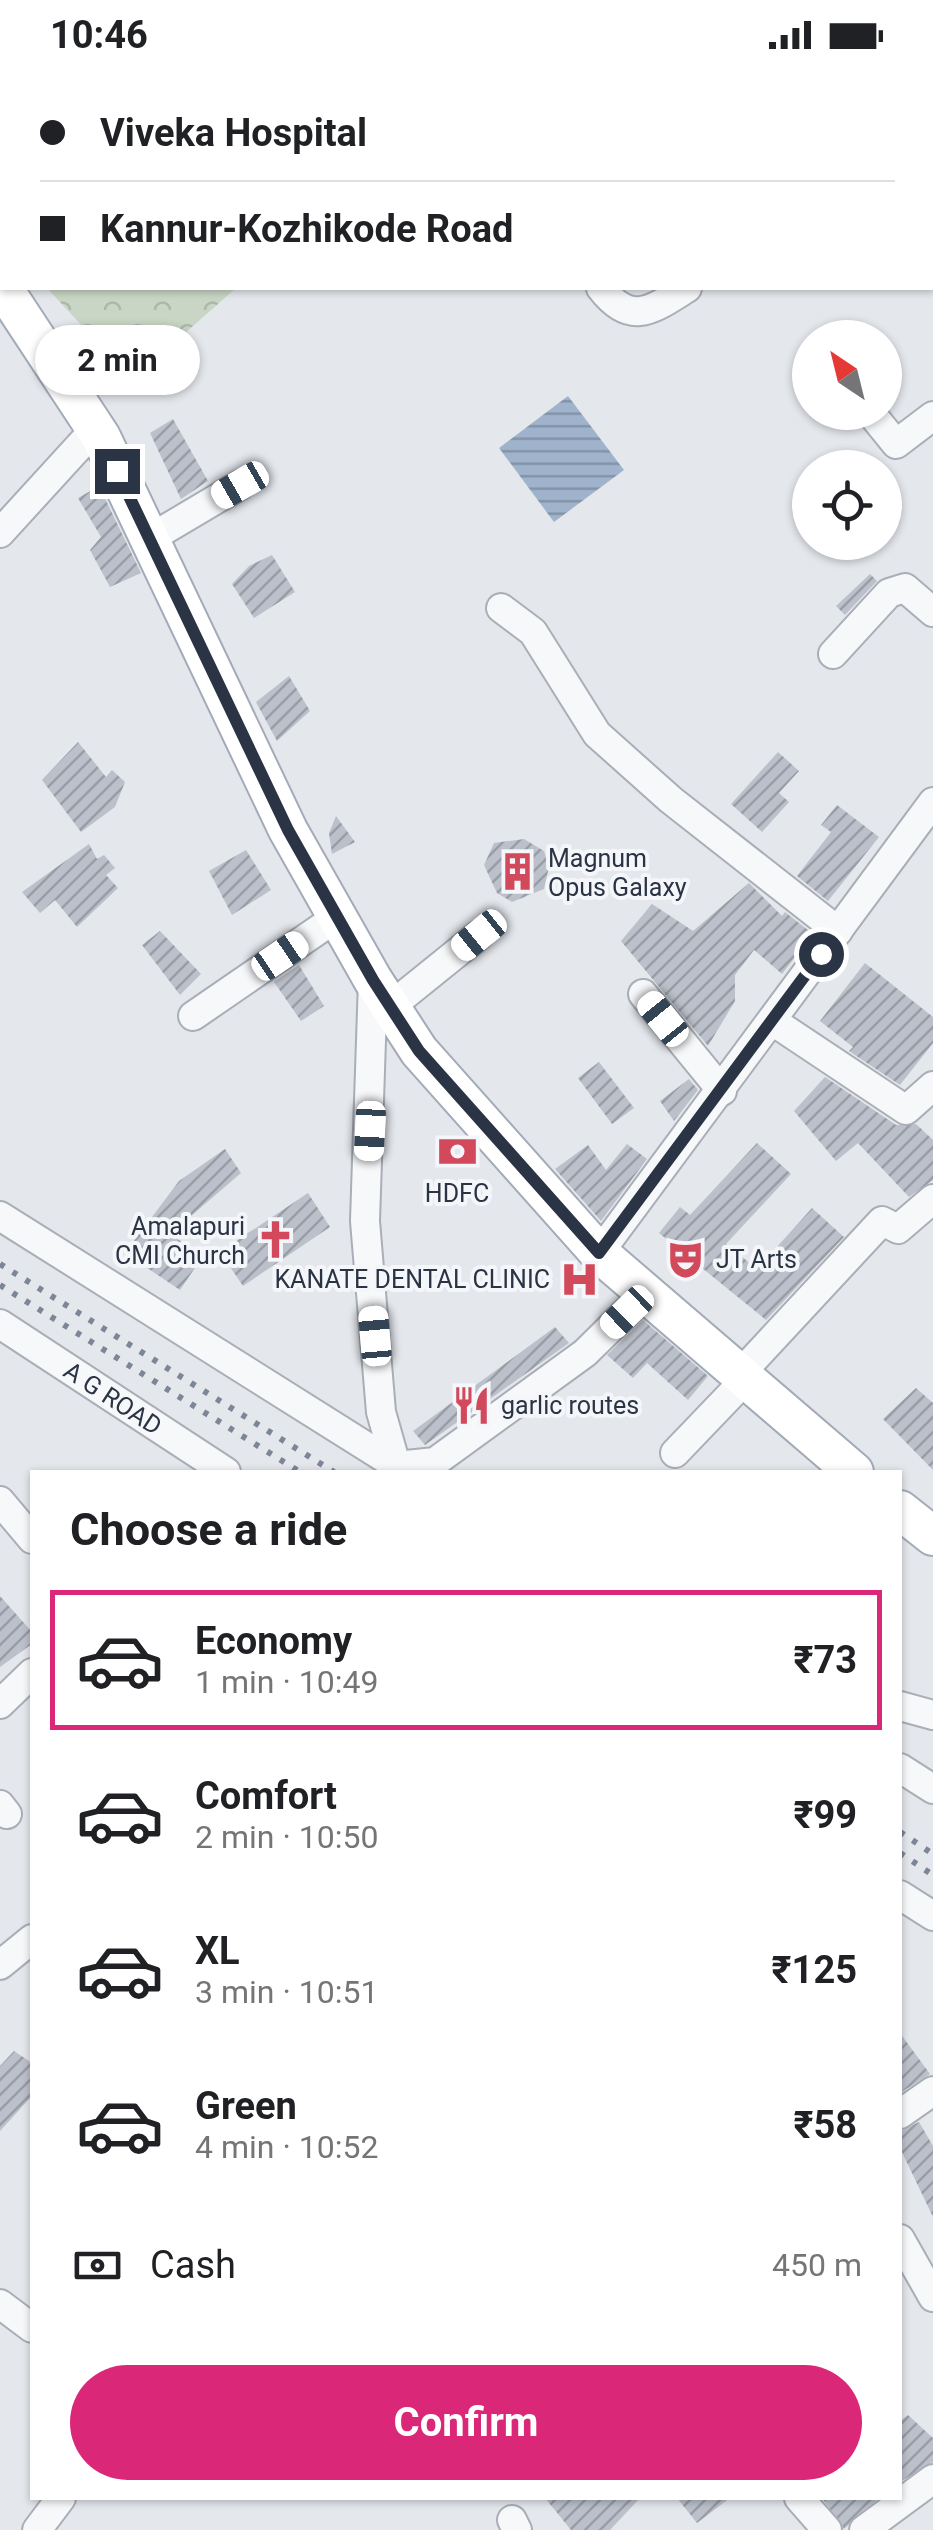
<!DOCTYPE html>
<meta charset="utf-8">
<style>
body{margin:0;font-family:Roboto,sans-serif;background:#f2f2f2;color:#202124;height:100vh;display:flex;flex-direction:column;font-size:38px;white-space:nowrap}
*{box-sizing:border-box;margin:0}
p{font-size:32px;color:#757577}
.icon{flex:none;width:55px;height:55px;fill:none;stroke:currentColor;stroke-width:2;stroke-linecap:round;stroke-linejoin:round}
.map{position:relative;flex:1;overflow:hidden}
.details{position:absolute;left:30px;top:1400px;width:872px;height:1030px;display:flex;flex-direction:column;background:#fff;border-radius:0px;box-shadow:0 2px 8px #0004}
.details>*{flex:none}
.guide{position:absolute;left:0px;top:0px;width:935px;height:220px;box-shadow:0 2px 8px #0004;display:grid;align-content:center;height:220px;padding:0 40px;background:#fff}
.needle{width:65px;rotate:325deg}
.buttons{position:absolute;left:792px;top:250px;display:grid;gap:20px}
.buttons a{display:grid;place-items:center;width:110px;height:110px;border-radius:50%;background:#fff;box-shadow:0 2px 8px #0004;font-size:50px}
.end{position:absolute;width:45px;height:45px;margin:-22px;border:12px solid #2b3445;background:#fff;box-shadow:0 0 0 5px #fff}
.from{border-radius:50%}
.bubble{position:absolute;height:70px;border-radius:35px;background:#fff;box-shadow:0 2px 8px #0004;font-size:32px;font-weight:700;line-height:70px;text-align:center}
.car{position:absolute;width:30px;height:60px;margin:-30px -15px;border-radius:12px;box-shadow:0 0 8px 2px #0007;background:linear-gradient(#fff 24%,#345 0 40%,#fff 0 76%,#345 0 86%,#fff 0)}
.guide b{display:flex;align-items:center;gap:35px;height:95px;font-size:38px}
.guide b+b{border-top:2px solid #e0e0e0}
.guide i{width:25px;height:25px;background:#202124}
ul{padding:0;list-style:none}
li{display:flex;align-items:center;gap:30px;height:140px;margin:0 20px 15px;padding:0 20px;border:5px solid transparent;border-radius:0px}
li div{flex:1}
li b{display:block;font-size:38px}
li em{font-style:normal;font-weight:700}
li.current{border-color:#db2777}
li>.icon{width:90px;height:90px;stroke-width:1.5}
h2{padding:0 40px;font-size:45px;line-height:120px}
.pay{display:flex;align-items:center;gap:25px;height:110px;padding:0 40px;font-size:38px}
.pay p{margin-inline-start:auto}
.action{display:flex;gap:20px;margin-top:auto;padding:20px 40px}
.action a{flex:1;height:115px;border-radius:60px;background:#db2777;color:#fff;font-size:40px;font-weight:700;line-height:115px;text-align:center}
.status{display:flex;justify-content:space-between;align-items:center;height:70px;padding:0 50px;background:#fff;direction:ltr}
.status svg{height:28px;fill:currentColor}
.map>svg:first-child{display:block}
.park{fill:url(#park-crowns)}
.water{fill:url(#water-rules)}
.building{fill:url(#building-hatch)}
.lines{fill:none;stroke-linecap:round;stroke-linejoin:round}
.minor-casing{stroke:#a9aeb7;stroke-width:32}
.major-casing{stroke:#a3abb8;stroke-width:42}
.minor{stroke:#f7f8fa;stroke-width:28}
.major{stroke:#fff;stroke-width:38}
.rail{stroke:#7d8696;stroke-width:6;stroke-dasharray:5 10;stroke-linecap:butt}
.route{stroke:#2b3445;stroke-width:12}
.labels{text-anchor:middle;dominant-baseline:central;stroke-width:8;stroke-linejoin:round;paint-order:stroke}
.poi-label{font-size:25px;fill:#2b3445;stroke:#f4f6f9;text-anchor:start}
.street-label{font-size:25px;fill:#2b3445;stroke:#f4f6f9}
</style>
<div class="status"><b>10:46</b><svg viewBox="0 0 49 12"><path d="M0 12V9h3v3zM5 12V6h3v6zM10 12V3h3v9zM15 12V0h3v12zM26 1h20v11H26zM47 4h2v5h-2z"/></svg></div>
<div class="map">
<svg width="933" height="2460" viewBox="0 0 933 2460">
<defs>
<pattern id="park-crowns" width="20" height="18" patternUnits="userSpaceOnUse" patternTransform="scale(2.5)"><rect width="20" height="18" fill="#c9d6c5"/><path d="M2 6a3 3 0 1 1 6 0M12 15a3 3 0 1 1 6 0" fill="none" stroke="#adb8ab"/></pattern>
<pattern id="water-rules" width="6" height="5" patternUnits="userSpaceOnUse" patternTransform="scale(2.5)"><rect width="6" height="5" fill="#9fb4cc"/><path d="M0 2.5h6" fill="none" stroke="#8293a7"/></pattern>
<pattern id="building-hatch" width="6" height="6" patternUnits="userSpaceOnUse" patternTransform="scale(2.5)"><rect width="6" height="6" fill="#bbc0ca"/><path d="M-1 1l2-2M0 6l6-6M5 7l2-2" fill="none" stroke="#989da6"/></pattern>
</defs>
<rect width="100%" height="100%" fill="#e4e7ec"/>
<polygon class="park" points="47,218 236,218 132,310"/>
<polygon class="water" points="568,326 624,400 554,452 499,378"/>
<g class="building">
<polygon points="173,349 208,411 181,429 150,363"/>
<polygon points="99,416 141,503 110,517 90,480 101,467 78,428"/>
<polygon points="272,485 295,522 254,548 232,514 249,496"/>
<polygon points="870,504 877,511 845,545 836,536"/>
<polygon points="289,606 310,641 277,671 256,632"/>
<polygon points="78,672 106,707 112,700 125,712 115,737 81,762 42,710"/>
<polygon points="778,682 799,701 779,723 789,732 762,762 731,734"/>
<polygon points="837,735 879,767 828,831 797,806 831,762 821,755"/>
<polygon points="336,746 355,772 332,784 329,763"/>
<polygon points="524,769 544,781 549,797 544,819 512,832 497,823 484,795 494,773"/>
<polygon points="89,774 97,789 104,785 115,798 106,805 118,818 77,857 55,830 40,843 22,822"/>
<polygon points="246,780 271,820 232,845 209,801"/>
<polygon points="749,813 782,846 785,842 813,864 782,904 754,880 735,905 735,931 708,976 621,871 652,834 693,861"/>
<polygon points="160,861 201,904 180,925 142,875"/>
<polygon points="865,893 933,947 933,973 900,1015 849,981 853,977 820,951"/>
<polygon points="299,895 324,936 301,951 274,912"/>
<polygon points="599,992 634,1038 612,1054 578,1008"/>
<polygon points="825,1007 896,1055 916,1054 933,1070 933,1110 909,1127 858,1073 836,1091 794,1041"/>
<polygon points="689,1009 698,1020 674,1051 660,1031"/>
<polygon points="757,1073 791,1104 726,1174 757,1199 812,1138 844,1167 766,1250 659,1163 680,1137 690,1145"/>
<polygon points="627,1074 647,1089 601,1151 555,1099 588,1075 606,1100"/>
<polygon points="225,1079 241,1103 170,1164 203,1186 180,1220 125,1183 179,1111"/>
<polygon points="308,1123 330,1157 243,1216 220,1182"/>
<polygon points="643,1250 708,1306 688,1330 647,1293 633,1308 607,1285"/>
<polygon points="555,1257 569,1273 425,1375 413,1361"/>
<polygon points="916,1318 933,1333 933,1400 883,1349"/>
<polygon points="0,1526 32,1562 32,1574 0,1597"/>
<polygon points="900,1963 930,2004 900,2023"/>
<polygon points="14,1981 32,1993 32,2026 0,2061 0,1996"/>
<polygon points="919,2052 933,2076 933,2147 900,2078 900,2061"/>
<polygon points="908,2345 933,2368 933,2392 900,2412 900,2351"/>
<polygon points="545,2428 640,2428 610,2460 571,2460"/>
<polygon points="677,2428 730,2428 697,2453"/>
<polygon points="822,2428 879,2428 844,2459"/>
</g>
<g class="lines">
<defs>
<g id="minor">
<polyline points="932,86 933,86"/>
<path d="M601,218C631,257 652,240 687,218"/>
<polyline points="870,342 896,374 933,346"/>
<polyline points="0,463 95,359"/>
<polyline points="149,469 240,415"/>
<polyline points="501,538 533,562 597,664 671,730 838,861"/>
<polyline points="833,584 889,523 905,518 933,542"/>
<polyline points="373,910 365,1151 381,1342 398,1402"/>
<polyline points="643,924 722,1021"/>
<polyline points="391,936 479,865"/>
<polyline points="193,946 337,847"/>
<polyline points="774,952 906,1040 933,1016"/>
<polyline points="0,1146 402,1399"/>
<polyline points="599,1183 933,732"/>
<path id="s1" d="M0,1254L226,1402"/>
<polyline points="738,1306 882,1151 898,1159 933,1129"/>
<polyline points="675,1383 744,1311"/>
<polyline points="397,1396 435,1392 585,1283 645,1224"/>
<polyline points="0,1431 32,1469"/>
<polyline points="0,1634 32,1603"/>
<polyline points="900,1636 933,1645"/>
<polyline points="900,1698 933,1719"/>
<polyline points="0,1735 7,1744"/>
<polyline points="900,1825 933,1846"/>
<polyline points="0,1895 32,1869"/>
<polyline points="900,2044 933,2021"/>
<polyline points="900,2169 933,2227"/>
<polyline points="0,2234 32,2258"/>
<polyline points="799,2428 827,2460"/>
<polyline points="512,2450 517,2460"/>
<polyline points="37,2460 61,2428"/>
<polyline points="864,2460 933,2409"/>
</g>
<g id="major">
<polyline points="3,218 101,367 288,760 373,910 419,981 599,1183 854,1402"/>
<polyline points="900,1440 933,1466"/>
</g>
</defs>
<use href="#minor" class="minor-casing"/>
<use href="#major" class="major-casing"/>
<use href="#minor" class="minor"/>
<use href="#major" class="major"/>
<g class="rail">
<polyline points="0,1194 334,1402"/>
<polyline points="0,1215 300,1402"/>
<polyline points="900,1762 933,1784"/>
<polyline points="900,1783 933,1805"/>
</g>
</g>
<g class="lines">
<polyline class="route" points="117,401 288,760 373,910 419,981 599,1183 821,884"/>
</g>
<defs>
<symbol id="building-bare" viewBox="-9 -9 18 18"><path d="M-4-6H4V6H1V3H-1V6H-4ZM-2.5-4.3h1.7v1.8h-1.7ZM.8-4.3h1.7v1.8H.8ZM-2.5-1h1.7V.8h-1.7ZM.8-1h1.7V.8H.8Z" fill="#d1495b" stroke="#f4f6f9" stroke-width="2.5" paint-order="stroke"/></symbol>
<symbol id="bank-bare" viewBox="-9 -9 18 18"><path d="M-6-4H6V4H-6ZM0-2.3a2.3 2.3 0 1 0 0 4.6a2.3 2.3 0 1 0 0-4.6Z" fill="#d1495b" stroke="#f4f6f9" stroke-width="2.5" paint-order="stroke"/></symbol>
<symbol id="church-bare" viewBox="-9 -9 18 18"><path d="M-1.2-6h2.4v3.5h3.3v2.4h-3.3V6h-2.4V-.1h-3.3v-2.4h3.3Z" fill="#d1495b" stroke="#f4f6f9" stroke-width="2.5" paint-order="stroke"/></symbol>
<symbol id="theatre-bare" viewBox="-9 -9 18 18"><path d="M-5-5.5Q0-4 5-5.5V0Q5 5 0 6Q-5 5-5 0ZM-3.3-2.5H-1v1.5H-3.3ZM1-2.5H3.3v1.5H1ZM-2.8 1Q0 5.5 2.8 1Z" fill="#d1495b" stroke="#f4f6f9" stroke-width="2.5" paint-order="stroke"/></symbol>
<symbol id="hospital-bare" viewBox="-9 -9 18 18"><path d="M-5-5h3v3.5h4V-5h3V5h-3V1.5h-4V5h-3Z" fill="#d1495b" stroke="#f4f6f9" stroke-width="2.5" paint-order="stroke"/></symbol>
<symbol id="restaurant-bare" viewBox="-9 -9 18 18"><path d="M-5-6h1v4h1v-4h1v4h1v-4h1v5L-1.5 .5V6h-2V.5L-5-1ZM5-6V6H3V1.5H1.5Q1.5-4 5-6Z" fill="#d1495b" stroke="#f4f6f9" stroke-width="2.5" paint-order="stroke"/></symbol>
</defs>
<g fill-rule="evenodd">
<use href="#building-bare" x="490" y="774" width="55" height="55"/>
<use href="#bank-bare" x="430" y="1054" width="55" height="55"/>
<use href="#church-bare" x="248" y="1142" width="55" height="55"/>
<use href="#theatre-bare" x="658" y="1162" width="55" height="55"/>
<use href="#hospital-bare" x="552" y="1182" width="55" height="55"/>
<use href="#restaurant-bare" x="444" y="1308" width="55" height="55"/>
</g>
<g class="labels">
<g class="poi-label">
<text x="548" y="788">Magnum<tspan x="548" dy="29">Opus Galaxy</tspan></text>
<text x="457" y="1123" text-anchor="middle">HDFC</text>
<text x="245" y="1156" text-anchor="end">Amalapuri<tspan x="245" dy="29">CMI Church</tspan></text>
<text x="716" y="1189">JT Arts</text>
<text x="550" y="1209" text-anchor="end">KANATE DENTAL CLINIC</text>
<text x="501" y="1335">garlic routes</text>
</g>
<g class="street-label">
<text stroke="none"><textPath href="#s1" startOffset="135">A G ROAD</textPath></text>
</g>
</g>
</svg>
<div class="buttons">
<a><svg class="needle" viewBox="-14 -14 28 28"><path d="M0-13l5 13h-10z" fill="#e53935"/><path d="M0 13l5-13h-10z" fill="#757577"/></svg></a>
<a><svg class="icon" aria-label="locate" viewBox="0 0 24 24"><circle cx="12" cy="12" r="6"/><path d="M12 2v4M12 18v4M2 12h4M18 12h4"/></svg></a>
</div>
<i class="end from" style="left:821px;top:884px"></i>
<i class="end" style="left:117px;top:401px"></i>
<div class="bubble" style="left:35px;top:255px;width:165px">2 min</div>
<i class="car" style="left:240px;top:415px;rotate:240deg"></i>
<i class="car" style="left:479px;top:865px;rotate:231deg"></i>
<i class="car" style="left:280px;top:886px;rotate:56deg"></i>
<i class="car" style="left:663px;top:949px;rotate:321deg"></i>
<i class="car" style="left:370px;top:1061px;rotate:183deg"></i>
<i class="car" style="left:627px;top:1242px;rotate:226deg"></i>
<i class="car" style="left:375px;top:1266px;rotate:355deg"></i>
<div class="guide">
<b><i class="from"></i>Viveka Hospital</b>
<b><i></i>Kannur-Kozhikode Road</b>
</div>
<section class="details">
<h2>Choose a ride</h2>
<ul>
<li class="current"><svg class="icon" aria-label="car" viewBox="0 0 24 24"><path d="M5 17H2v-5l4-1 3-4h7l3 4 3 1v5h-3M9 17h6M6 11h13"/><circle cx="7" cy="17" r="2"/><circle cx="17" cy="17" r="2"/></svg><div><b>Economy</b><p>1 min · 10:49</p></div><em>₹73</em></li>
<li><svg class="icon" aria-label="car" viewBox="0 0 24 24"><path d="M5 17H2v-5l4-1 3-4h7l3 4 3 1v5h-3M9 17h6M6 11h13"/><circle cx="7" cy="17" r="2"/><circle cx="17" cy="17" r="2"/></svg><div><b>Comfort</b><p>2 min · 10:50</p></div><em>₹99</em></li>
<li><svg class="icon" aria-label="car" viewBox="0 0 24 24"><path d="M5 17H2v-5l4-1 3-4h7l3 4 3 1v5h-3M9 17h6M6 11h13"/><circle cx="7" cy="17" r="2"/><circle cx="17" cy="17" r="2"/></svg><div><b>XL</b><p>3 min · 10:51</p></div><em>₹125</em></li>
<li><svg class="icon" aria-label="car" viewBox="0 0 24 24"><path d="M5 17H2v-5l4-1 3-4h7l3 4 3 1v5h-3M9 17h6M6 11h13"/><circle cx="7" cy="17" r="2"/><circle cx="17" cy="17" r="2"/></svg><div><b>Green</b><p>4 min · 10:52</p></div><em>₹58</em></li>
</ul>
<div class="pay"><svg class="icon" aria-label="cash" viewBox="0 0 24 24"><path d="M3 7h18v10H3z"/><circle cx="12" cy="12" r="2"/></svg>Cash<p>450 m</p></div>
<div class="action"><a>Confirm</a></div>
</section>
</div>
